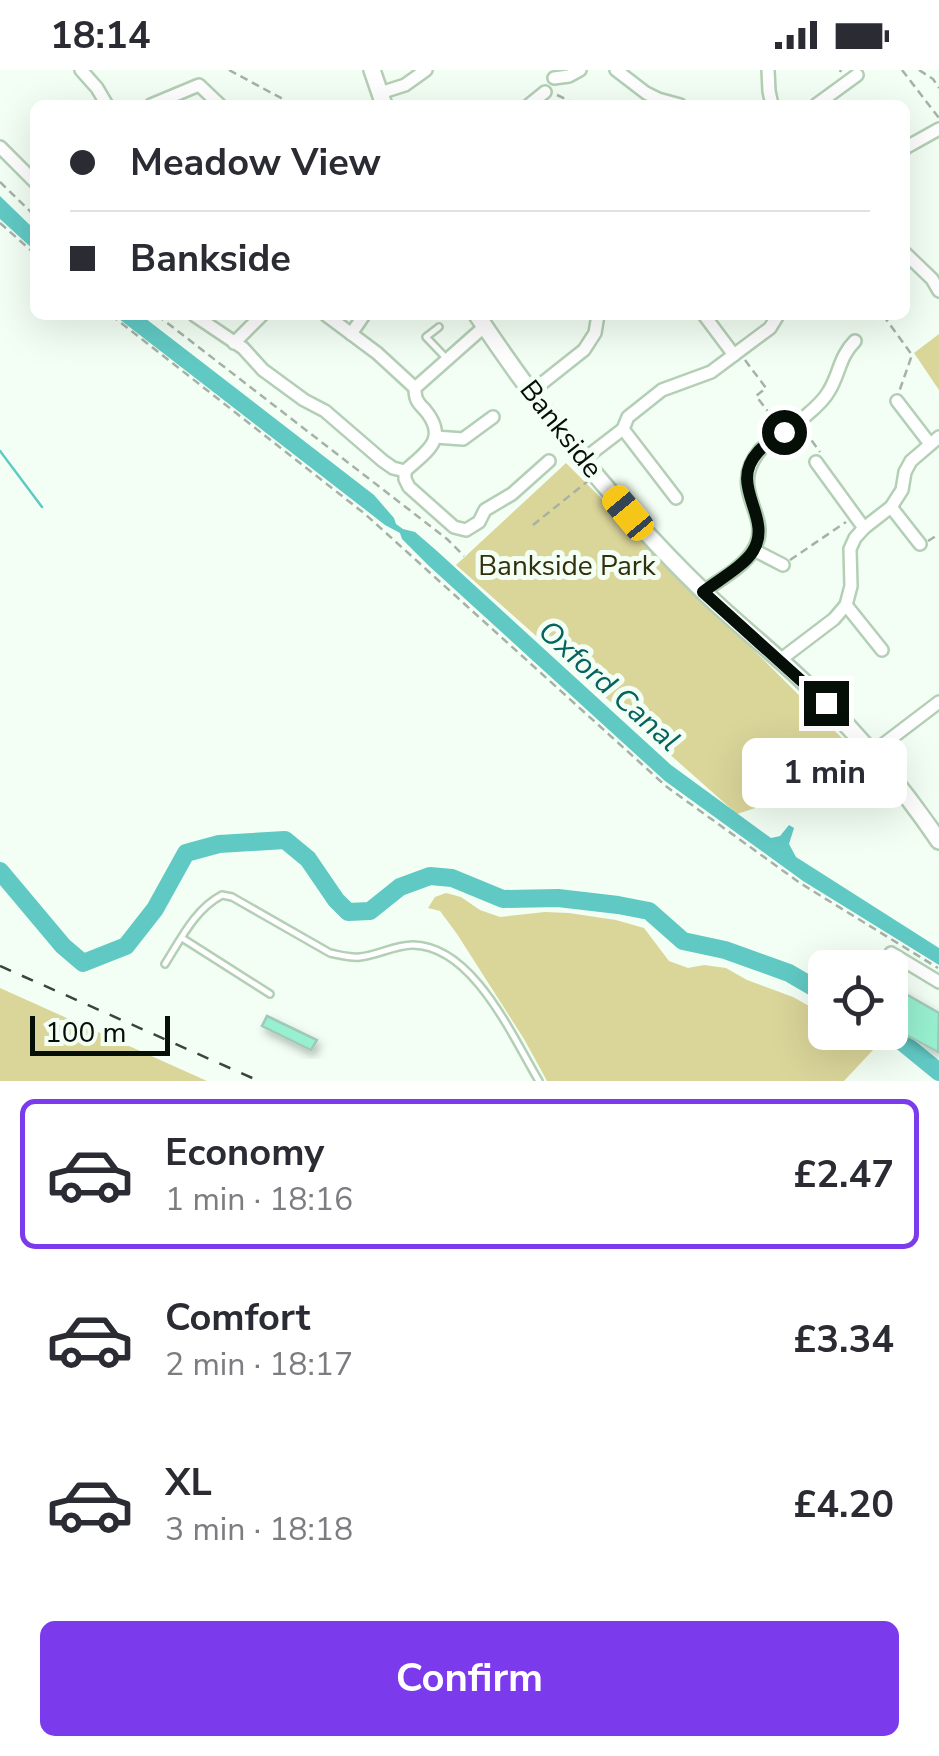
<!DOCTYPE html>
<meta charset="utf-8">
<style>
body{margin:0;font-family:"Nunito Sans",sans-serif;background:#f7f7f7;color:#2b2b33;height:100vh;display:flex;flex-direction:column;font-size:38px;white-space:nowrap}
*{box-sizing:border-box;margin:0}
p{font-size:32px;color:#7c7c81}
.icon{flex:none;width:55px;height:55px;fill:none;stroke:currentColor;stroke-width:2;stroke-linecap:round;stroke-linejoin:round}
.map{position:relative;height:1011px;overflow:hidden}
.panel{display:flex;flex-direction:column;background:#fff;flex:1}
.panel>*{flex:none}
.hud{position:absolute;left:30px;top:30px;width:880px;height:220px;border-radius:15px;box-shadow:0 10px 40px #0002;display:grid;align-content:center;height:220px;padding:0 40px;background:#fff}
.tools{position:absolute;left:808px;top:880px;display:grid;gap:20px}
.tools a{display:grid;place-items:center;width:100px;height:100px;border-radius:15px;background:#fff;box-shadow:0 10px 40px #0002;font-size:50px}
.scale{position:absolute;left:30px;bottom:25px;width:140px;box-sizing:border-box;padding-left:10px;border:5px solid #060f07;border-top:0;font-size:28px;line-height:35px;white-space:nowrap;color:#060f07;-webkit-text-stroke:8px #f3fff4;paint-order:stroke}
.end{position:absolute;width:45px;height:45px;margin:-22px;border:12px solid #060f07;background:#fff;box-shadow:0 0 0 5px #fff}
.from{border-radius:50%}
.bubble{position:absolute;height:70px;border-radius:15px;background:#fff;box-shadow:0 10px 40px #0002;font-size:32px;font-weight:700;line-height:70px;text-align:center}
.car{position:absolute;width:30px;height:60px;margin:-30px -15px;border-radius:12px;box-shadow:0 0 8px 2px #0007;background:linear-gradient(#f5c518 24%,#345 0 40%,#f5c518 0 76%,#345 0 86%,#f5c518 0)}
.hud b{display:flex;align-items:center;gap:35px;height:95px;font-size:38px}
.hud b+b{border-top:2px solid #e1e1e2}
.hud i{width:25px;height:25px;background:#2b2b33}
ul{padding:18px 0 0;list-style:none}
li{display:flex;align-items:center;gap:30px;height:150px;margin:0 20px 15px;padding:0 20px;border:5px solid transparent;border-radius:15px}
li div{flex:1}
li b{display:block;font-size:38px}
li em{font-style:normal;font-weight:700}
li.selected{border-color:#7c3aed}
li>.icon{width:90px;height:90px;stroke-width:1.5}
.action{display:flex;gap:20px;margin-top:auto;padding:20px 40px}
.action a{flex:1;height:115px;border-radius:15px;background:#7c3aed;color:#fff;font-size:40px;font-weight:700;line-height:115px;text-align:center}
.status{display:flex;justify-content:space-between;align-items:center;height:70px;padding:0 50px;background:#fff;direction:ltr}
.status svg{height:28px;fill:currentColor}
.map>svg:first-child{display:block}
.green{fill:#dad599}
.water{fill:#61c9c4}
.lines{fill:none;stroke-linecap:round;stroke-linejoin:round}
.stream{stroke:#61c9c4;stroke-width:2.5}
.river{stroke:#61c9c4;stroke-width:18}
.building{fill:#97f0d0;stroke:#a1c8b9;stroke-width:2.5;filter:url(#shadow)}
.lane-casing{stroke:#b3cfb5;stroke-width:10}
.street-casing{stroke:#b3cfb5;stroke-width:16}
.secondary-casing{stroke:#b3cfb5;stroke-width:20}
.path{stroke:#a6b1a7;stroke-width:2.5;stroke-dasharray:8 5;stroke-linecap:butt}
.lane{stroke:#fff;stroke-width:5}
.street{stroke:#fff;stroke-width:11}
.secondary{stroke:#fff;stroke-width:15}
.rail{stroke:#3a443b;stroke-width:2.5;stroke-dasharray:12 12;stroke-linecap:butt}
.route{stroke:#060f07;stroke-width:12}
.labels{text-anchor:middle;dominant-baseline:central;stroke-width:10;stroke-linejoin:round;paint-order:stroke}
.street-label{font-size:28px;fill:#060f07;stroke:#f3fff4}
.park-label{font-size:28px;fill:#322f0d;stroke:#f3fff4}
.water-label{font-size:30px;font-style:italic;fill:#04625f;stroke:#f3fff4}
</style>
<div class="status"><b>18:14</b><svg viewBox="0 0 49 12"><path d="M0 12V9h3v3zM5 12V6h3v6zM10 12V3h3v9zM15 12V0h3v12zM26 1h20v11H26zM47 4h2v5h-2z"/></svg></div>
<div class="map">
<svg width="939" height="1011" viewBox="0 0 939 1011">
<defs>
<filter id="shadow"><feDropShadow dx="3" dy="5.5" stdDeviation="5" flood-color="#0004"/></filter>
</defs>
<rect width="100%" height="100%" fill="#f3fff4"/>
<g class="green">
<polygon points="939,264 939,320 914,283"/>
<polygon points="566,393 867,693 774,732 737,744 456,495"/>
<polygon points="446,823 461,827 480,840 500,847 545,842 569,843 616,850 644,858 669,891 688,898 704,895 726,898 747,910 793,927 825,945 825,962 850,963 873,980 844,1011 547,1011 524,969 457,864 440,841 428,838 435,827"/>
<polygon points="0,918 207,1011 0,1011"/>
</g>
<g class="water">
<polygon points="0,126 35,160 35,181 0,149"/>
<polygon points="114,245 141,245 374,425 394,448 396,454 403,459 415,462 437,481 671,695 771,768 780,766 789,755 794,758 789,774 796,787 939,878 939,895 803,811 665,711 429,496 402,469 400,463 385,455"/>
</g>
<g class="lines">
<polyline class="stream" points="0,381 42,437"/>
<g class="river">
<polyline points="0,801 63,876 83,893 126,876 155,839 186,783 219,774 285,770 308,789 336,830 348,842 370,841 400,817 430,806 452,808 503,829 558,828 618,835 649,841 683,871 725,880 789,903 825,924"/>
<polyline points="890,962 939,1002"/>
</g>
</g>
<g class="building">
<polygon points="890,915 939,943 938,982 890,956"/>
<polygon points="267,946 317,970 311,980 262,956"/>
</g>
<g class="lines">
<defs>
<g id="lane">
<polyline points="439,257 426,267 447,289"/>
<polyline points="182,868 270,924"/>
<path d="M165,894C181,869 195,839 222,825L232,827L330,883C340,885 350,888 360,887C378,885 395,875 413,875C473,876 512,966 539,1011"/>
</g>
<g id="street">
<polyline points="81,0 97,18 107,35"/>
<polyline points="616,0 646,23 658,29 680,35"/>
<polyline points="768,0 769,21 772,35"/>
<polyline points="554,8 569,6 580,0"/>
<polyline points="380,23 405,15 426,0"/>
<polyline points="151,35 199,15 220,35"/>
<polyline points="529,35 545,22"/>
<polyline points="816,35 857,5"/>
<polyline points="0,77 35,112"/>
<polyline points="905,78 939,59"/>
<polyline points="905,183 932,209 939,221"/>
<polyline points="194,245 243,278 263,300 304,330 325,341 383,391 393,398 405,401"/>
<polyline points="326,245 377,283 415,318"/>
<polyline points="704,245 734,285"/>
<polyline points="351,264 364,245"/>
<polyline points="234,273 262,245"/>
<polyline points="531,322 584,280 595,263 598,245"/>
<polyline points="897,331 930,374"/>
<polyline points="623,359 676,428"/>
<polyline points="435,367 463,369 493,347"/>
<polyline points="584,389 623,359 628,347 662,320 711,302 770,258 778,245"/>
<polyline points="816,392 864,458"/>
<polyline points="405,401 405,409 409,417 454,457 466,460 479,452 485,440 512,424 549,391"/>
<path d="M405,401C427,381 449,369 425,340C417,332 415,329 415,318L485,256"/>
<polyline points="891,437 920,474"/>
<polyline points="754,480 783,495"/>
<path d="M703,522C719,510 742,498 752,482C777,445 724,423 761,379C779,365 818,341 829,321C840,303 839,287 855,271"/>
<polyline points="882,580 846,535 851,516 850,479 855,468 864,458 891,437 902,420 905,402 911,391 939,367"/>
<polyline points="780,590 834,549 846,535"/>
<polyline points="872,683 939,632"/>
<polyline points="891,883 939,912"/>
</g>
<g id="secondary">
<polyline points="372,0 384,35"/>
<path d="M477,245C543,344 619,440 704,522C737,554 773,582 806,614C856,661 900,714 939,771"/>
</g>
</defs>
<use href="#lane" class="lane-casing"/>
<use href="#street" class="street-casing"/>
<use href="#secondary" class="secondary-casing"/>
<g class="path">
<polyline points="229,0 294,35"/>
<polyline points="902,0 939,48"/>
<polyline points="919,0 933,9 939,18"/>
<polyline points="840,2 841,0"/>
<polyline points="557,25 578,35"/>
<polyline points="0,112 35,146"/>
<polyline points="0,153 35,184"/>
<polyline points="111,245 365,444 667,717 800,813 938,898"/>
<polyline points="157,245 447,469 464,486"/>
<polyline points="883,245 912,285 899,322"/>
<polyline points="745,290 766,318 756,326 777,353"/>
<polyline points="804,360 820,382"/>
<polyline points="533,455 588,411"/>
<polyline points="928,471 939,464"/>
<polyline points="790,490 846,452"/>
</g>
<use href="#lane" class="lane"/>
<use href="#street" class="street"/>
<use href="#secondary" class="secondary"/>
<polyline class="rail" points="0,896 259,1011"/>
</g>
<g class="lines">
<path class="route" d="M784,362C775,368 765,374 758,382C727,416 774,447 753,481C744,496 717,511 703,522L826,633"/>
</g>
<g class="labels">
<g class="street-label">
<text transform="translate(561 359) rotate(52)">Bankside</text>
</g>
<g class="park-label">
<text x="567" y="496">Bankside Park</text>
</g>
<g class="water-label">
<text transform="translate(609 616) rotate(42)">Oxford Canal</text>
</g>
</g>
</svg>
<div class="tools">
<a><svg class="icon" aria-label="locate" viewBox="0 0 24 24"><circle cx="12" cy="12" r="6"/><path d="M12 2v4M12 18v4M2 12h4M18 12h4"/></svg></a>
</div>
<div class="scale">100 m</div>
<i class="end from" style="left:784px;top:362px"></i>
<i class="end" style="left:826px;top:633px"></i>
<div class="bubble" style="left:742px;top:668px;width:165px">1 min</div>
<i class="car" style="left:628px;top:443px;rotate:320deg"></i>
<div class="hud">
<b><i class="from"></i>Meadow View</b>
<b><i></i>Bankside</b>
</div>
</div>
<section class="panel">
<ul>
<li class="selected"><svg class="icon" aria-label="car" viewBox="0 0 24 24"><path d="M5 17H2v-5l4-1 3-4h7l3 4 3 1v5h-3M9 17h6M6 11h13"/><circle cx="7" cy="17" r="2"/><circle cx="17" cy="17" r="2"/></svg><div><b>Economy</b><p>1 min · 18:16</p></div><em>£2.47</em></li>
<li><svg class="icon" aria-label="car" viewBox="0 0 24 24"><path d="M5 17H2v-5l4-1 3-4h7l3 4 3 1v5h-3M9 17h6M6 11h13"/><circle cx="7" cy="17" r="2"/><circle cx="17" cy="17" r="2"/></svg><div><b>Comfort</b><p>2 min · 18:17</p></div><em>£3.34</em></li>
<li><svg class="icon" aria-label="car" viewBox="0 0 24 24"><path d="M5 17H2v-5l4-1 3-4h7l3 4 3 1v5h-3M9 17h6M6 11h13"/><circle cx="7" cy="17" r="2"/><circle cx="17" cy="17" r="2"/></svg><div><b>XL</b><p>3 min · 18:18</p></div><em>£4.20</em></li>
</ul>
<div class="action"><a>Confirm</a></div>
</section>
